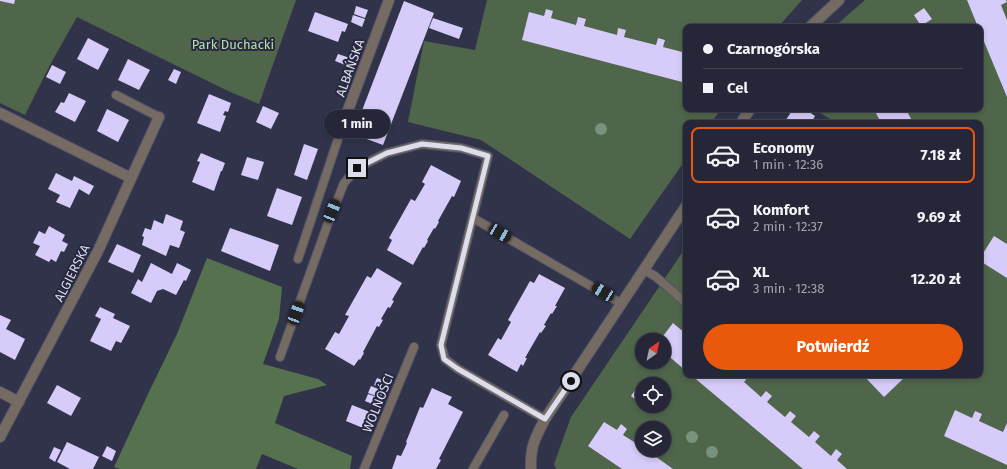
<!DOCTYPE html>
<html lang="pl">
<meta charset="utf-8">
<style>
body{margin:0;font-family:"Fira Sans",sans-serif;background:#2d2e40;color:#f1f3f6;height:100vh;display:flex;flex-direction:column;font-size:15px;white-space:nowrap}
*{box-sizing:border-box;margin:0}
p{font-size:13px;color:#a3a5ae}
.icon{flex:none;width:22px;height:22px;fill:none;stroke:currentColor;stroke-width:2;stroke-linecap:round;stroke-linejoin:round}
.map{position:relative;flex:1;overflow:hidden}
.drawer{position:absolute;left:683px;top:120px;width:300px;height:258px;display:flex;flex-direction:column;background:#252638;border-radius:8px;box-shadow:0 2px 6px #0003,0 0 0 1px #424353}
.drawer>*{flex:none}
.banner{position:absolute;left:683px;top:24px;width:300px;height:88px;border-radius:8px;box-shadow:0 2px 6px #0003,0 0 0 1px #424353;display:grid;align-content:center;height:88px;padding:0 20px;background:#252638}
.needle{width:26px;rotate:33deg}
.tools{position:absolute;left:635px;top:333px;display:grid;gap:8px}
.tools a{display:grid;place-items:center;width:36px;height:36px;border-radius:50%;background:#252638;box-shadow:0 2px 6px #0003,0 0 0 1px #424353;font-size:20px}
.end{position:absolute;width:18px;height:18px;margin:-9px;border:5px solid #dcdeed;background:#111;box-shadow:0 0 0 2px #111}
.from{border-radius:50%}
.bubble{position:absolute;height:28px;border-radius:14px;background:#252638;box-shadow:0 2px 6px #0003,0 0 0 1px #424353;font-size:13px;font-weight:700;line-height:28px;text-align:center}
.car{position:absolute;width:12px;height:24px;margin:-12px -6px;border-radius:5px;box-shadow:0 0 3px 1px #0007;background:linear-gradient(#222 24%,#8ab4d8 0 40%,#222 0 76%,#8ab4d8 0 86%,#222 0)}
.banner b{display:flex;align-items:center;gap:14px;height:38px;font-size:15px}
.banner b+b{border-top:1px solid #424353}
.banner i{width:10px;height:10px;background:#f1f3f6}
ul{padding:7px 0 0;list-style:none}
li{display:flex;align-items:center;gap:12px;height:56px;margin:0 8px 6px;padding:0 12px;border:2px solid transparent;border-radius:8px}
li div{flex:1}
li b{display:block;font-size:15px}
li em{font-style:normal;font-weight:700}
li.current{border-color:#ea580c}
li>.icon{width:36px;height:36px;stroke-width:1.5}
.action{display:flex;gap:8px;margin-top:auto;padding:8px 20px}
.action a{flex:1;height:46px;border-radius:24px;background:#ea580c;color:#fff;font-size:16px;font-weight:700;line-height:46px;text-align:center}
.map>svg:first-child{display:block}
.green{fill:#4f664a;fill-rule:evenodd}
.forest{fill:#55714e}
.building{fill:#d6cbf9}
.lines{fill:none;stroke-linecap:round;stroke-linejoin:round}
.service-casing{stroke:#505267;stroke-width:10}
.minor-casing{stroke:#505267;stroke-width:12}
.service{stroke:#756b62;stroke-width:8}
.minor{stroke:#756b62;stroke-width:10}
.tree{fill:#77937d}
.route{stroke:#dcdeed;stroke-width:5}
.labels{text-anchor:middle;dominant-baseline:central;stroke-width:4;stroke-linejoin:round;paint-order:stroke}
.park-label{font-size:13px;fill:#b1e1a6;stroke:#282940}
.street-label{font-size:13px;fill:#dcdeed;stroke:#282940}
</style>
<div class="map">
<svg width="1007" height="469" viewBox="0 0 1007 469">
<rect width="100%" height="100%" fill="#31334a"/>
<g class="green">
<polygon points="0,0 296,0 259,104 226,90 77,17 51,63 25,115 0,103"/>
<polygon points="487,0 802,0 778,27 686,27 686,109 721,109 711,123 686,123 686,159 630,239 481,140 408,122 424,41 475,50"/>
<path d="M865,0H1007V469H556L554,464L571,417L686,247V375H980V123H828L830,119L814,109H980V27H834ZM642,340H664V362H642ZM642,384H664V406H642ZM642,428H664V450H642Z"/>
</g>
<polygon class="forest" points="207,258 282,287 279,319 263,364 318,379 327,385 284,396 275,423 352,456 350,469 298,469 262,454 256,469 120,469 114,467 148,394 177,334"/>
<g class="building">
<polygon points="0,0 15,0 14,4 0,1"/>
<polygon points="967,0 1006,0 1007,2 1001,5 1007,20 1007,97 980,32 980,27 978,27"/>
<polygon points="404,1 434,13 383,145 353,134"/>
<polygon points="356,6 368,10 365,18 354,14"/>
<polygon points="924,8 932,19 921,26 914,15"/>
<polygon points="546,9 553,11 551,18 576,25 578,17 586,19 584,26 617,35 618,28 626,30 624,37 656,45 658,38 665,40 663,47 686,53 686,83 522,40 529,12 544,16"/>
<polygon points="315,12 348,24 345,32 342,31 338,42 308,31"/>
<polygon points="353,15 365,19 362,27 351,22"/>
<polygon points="433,18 463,28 459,39 429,28"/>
<polygon points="88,38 109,49 98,70 77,59"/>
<polygon points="338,54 350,58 348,66 335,61"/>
<polygon points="128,59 150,70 139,90 118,80"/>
<polygon points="52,65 66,72 60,84 46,77"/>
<polygon points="174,69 181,72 176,84 168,80"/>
<polygon points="69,93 86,101 75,122 55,112 61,102 64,103"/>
<polygon points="209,94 231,103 228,112 225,111 223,115 226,116 220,132 197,123"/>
<polygon points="263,106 279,113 271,129 256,122"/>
<polygon points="107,109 129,120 118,142 97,131"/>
<polygon points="793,109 805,109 815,116 811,123 784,123"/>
<polygon points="874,109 906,109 913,123 881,123"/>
<polygon points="304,144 318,149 307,180 294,175"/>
<polygon points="201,153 225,163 222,171 221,171 214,191 192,182 200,162 197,161"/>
<polygon points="247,157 264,162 258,180 241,175"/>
<polygon points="431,165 461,181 454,197 452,196 438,221 439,222 435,229 434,228 427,240 428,241 424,248 423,247 413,265 387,250 392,240 389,238 411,199 415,201 425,184 422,182"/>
<polygon points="56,173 72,181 74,176 94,186 89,195 79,189 70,208 56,202 60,195 48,189"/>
<polygon points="277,188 302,197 292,225 267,216"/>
<polygon points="166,214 183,221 180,230 185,232 179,248 170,245 166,256 142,245 144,237 142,236 145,228 151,230 154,220 163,224"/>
<polygon points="49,226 65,235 62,241 68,244 64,252 61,251 56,262 51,259 49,262 35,255 40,246 33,243 39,231 45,234"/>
<polygon points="230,228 279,245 270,271 221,251"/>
<polygon points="994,236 1007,244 1007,278 980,261 980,258"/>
<polygon points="117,244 141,255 133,273 108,262"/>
<polygon points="151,263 172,274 177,263 191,270 186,281 184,280 176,295 163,289 157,291 151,303 131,293 138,279 142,282"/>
<polygon points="377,268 402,283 392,300 394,301 390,308 388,307 381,319 383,320 379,327 377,326 363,352 364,353 360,360 359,359 354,366 325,349 335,332 339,334 349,316 345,315 367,276 371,278"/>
<polygon points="539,274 565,288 555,306 557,306 552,314 551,313 544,325 546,326 541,333 540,332 525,358 527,358 523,366 521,364 517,372 488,355 498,338 501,340 511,322 508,320 530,281 534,283"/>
<polygon points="100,307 115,314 113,318 130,326 121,343 116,341 111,351 90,341 101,319 95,316"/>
<polygon points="0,315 11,320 6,329 25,339 15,360 0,352"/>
<polygon points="673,323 686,334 686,371 664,352 664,340 660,340"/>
<polygon points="691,375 735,375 737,377 739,375 747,375 749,376 744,382 761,397 766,391 772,396 767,402 785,417 790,411 796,416 791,422 809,437 814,431 820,436 815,442 831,456 836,449 842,454 837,460 847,469 803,469"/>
<polygon points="863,375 903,375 905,377 884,397"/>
<polygon points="377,378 387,382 384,389 374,385"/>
<polygon points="57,385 81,398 71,416 47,403"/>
<polygon points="371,386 383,391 381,398 368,393"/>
<polygon points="638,386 642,388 641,404 631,396"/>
<polygon points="432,388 452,397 448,404 463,412 439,459 441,460 436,469 392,469 397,455 401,456 407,443 406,442 420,407 423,408"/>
<polygon points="368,394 380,398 377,406 365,401"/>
<polygon points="352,405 370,412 363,428 346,421"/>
<polygon points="955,410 972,418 975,411 982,414 979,421 1003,432 1007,423 1007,465 944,436"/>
<polygon points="604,422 617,430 621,424 627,429 623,435 642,447 642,450 654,450 652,454 673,469 622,469 588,446"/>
<polygon points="67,442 99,457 93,469 70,469 57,462"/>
<polygon points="107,446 116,451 112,461 102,456"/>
<polygon points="54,447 61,450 55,462 49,458"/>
</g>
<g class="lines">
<defs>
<g id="service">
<polyline points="116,95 159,117"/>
<polyline points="473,218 622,304"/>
<polyline points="298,259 344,121"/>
<polyline points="644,270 655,276 686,303"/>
<polyline points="280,357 327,226 344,183 357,168 387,153 422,144 461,148 488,156 441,345 445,359 458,369 545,419"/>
<polyline points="364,469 414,347"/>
<polyline points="473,469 504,415"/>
</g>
<g id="minor">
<polyline points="810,27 839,0"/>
<polyline points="0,113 131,178"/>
<polyline points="344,121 389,0"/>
<polyline points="741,123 750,109"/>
<polyline points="0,392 19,402"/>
<polyline points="0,437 98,251 159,117"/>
<path d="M531,469C530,447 535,438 545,419L686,206"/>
</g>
</defs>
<use href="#service" class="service-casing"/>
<use href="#minor" class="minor-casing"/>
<use href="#service" class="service"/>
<use href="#minor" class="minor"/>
</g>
<g class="tree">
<circle cx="601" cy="129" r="6"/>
<circle cx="692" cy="437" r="6"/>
<circle cx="712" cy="452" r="6"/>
</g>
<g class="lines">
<polyline class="route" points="357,168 387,153 422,144 461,148 488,156 441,345 444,359 458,369 545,419 571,381"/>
</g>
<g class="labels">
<g class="park-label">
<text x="233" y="44">Park Duchacki</text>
</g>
<g class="street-label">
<text transform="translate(350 68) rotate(-70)">ALBAŃSKA</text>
<text transform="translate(72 273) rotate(-63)">ALGIERSKA</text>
<text transform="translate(378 403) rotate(-68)">WOLNOŚCI</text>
</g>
</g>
</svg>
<div class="tools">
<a><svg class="needle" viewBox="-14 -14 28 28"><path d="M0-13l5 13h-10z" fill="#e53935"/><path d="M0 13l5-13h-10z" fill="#a3a5ae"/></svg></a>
<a><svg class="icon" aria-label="locate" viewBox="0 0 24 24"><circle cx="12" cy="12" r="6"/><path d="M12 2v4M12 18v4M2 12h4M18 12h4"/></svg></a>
<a><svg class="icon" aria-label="layers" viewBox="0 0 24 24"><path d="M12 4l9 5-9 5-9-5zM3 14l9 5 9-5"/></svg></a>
</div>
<i class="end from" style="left:571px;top:381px"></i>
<i class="end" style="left:357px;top:168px"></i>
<div class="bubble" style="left:324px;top:110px;width:66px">1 min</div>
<i class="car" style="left:332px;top:211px;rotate:22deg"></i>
<i class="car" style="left:500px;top:233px;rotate:120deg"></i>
<i class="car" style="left:603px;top:292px;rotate:301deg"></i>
<i class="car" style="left:296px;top:313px;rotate:20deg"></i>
<div class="banner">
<b><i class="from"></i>Czarnogórska</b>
<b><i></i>Cel</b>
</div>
<section class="drawer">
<ul>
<li class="current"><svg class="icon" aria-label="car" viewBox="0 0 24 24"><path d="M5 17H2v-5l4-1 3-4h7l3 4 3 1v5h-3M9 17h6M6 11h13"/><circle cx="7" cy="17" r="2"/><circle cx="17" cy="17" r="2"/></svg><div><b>Economy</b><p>1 min · 12:36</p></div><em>7.18 zł</em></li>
<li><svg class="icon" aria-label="car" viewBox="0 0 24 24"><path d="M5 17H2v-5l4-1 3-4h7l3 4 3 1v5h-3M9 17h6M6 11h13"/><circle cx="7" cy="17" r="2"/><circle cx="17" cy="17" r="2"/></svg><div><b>Komfort</b><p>2 min · 12:37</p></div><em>9.69 zł</em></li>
<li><svg class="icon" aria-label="car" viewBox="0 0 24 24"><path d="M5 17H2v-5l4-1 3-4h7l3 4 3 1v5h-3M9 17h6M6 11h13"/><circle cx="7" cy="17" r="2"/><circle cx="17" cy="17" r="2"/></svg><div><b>XL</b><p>3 min · 12:38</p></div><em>12.20 zł</em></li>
</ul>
<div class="action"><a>Potwierdź</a></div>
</section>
</div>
